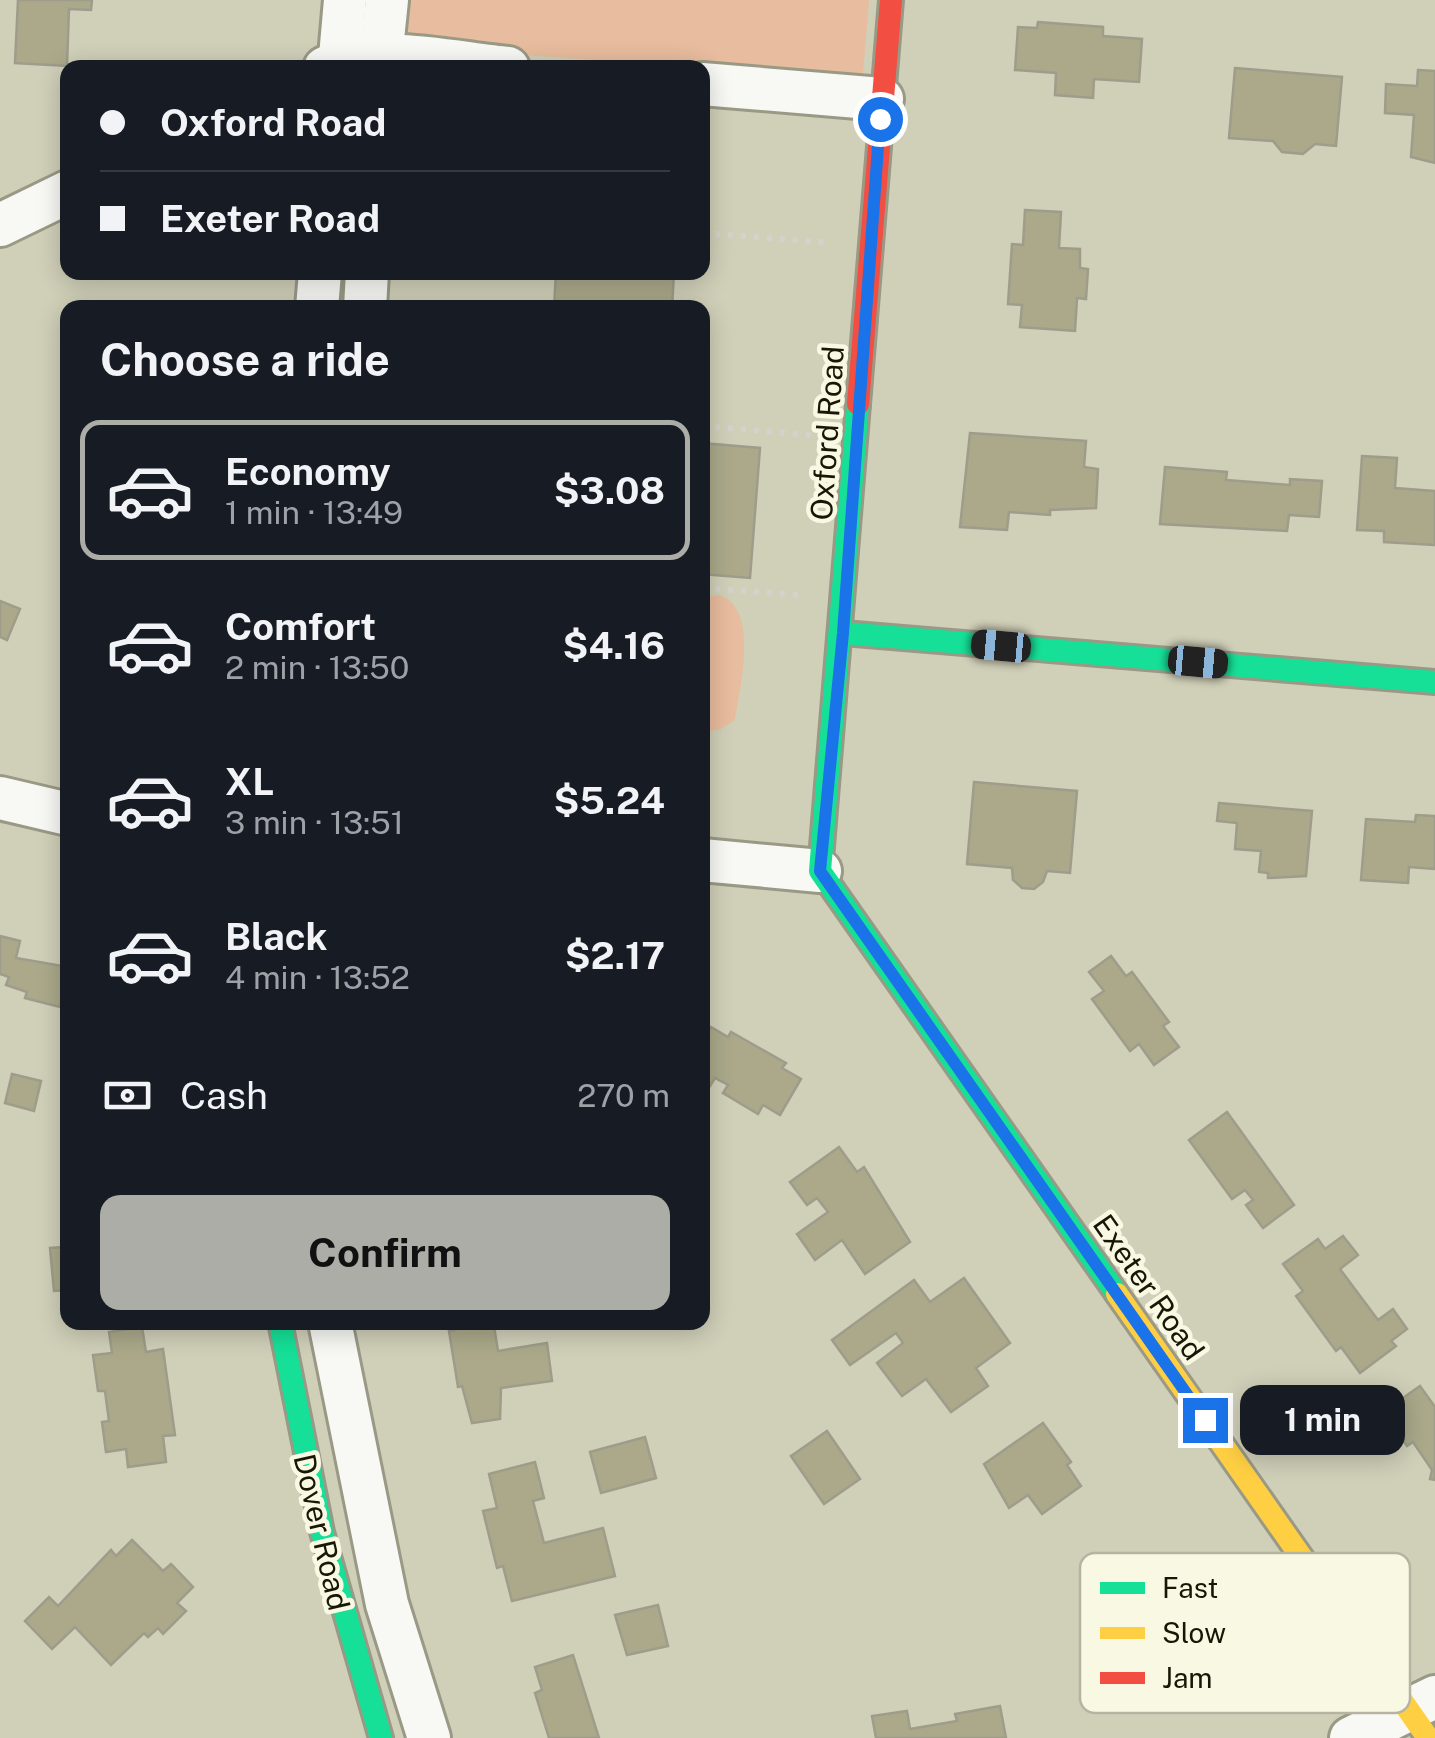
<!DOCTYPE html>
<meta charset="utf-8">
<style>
body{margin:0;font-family:"Public Sans",sans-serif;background:#20242c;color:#f1f3f6;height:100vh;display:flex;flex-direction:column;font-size:38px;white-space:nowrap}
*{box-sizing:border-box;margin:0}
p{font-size:32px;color:#9ea1a6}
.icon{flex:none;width:55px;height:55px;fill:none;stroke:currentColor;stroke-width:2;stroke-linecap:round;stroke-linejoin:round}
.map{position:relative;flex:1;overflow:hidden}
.sheet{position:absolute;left:60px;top:300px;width:650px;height:1030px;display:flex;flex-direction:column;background:#171b24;border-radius:20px;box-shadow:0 5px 25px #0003}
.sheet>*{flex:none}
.hud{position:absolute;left:60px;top:60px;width:650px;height:220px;border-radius:20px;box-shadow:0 5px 25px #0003;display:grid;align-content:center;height:220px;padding:0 40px;background:#171b24}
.end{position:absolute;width:45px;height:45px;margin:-22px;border:12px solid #1a73e8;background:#fff;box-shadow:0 0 0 5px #fff}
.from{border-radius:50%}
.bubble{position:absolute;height:70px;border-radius:20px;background:#171b24;box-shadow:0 5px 25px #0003;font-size:32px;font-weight:700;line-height:70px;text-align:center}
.car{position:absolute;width:30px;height:60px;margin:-30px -15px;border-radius:12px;box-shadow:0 0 8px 2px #0007;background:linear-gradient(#222 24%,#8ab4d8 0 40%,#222 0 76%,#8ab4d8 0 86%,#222 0)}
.hud b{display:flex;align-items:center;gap:35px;height:95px;font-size:38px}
.hud b+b{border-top:2px solid #363941}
.hud i{width:25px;height:25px;background:#f1f3f6}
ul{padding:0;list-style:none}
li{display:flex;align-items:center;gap:30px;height:140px;margin:0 20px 15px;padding:0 20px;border:5px solid transparent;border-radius:20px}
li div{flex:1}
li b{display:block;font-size:38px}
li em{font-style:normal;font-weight:700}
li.current{border-color:#acada6}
li>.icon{width:90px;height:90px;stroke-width:1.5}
h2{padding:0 40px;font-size:45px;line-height:120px}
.pay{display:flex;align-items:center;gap:25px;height:110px;padding:0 40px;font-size:38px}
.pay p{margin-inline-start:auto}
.primary-button{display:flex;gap:20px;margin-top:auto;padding:20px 40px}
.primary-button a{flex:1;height:115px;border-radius:20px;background:#acada6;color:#111;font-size:40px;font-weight:700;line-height:115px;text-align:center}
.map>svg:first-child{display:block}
.green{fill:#e8bc9e}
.building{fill:#aba98a;stroke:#9e9d8b;stroke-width:2.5}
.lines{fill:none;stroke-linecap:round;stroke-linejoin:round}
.street-casing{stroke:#999986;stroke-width:48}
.fast-casing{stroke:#999986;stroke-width:28}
.slow-casing{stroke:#999986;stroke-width:28}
.jam-casing{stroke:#999986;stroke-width:28}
.path{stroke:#d3d3cc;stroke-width:6;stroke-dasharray:5 8;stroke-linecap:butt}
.street{stroke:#f8f8f4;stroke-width:42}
.fast{stroke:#16e098;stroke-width:22}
.slow{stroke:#ffcf43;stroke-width:22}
.jam{stroke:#f24e42;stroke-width:22}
.route{stroke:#1a73e8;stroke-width:12}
.labels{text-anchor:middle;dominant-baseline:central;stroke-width:9;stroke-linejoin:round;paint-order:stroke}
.street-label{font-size:30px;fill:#181707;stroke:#f9f8e2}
.key{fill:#f9f8e2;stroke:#b6b4a0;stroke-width:2.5}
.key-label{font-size:28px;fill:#181707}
</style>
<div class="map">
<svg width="1435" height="1738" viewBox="0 0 1435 1738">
<rect width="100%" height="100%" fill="#d0cfb8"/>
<g class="green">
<polygon points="408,0 869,0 862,85 702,68 404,46"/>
<path d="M719,595C760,609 740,686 735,720L719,730L703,731V598Z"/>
</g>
<g class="building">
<polygon points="18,0 92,0 91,10 69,9 67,66 15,63"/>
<polygon points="1038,22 1103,27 1103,36 1142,39 1139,82 1094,79 1093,98 1055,95 1056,73 1015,70 1018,27 1037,28"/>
<polygon points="1235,68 1342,77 1336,146 1315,144 1303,154 1282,152 1273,141 1229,138"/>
<polygon points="1418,70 1435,71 1435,163 1411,157 1414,115 1385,113 1386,84 1417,86"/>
<polygon points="1025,210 1061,212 1059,248 1080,249 1080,268 1088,269 1086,299 1077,298 1075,331 1020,327 1022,305 1008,304 1012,244 1023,245"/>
<polygon points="556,272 674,272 672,308 554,308"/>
<polygon points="970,433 1086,441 1084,467 1098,469 1096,508 1050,510 1050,515 1009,512 1007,530 960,527"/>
<polygon points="702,443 760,448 750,578 702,574"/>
<polygon points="1362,456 1397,458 1395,488 1435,491 1435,545 1384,542 1384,531 1357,530"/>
<polygon points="1165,467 1227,472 1226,480 1290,485 1290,479 1322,481 1319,517 1289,515 1287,531 1160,524"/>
<polygon points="0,601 20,609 7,640 0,637"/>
<polygon points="974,782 1077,791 1070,873 1047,871 1043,882 1034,889 1022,888 1013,880 1012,868 967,864"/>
<polygon points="1219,803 1312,811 1306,876 1268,878 1268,873 1259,872 1261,851 1235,849 1237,823 1217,821"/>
<polygon points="1416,815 1435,816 1435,869 1409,867 1408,883 1361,880 1366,819 1415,822"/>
<polygon points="0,936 20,941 16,958 68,967 60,1007 25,998 27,992 6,985 9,977 0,974"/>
<polygon points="1111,956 1126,976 1132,972 1169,1022 1163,1026 1179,1047 1154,1065 1139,1044 1130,1051 1092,999 1104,991 1089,972"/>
<polygon points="711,1027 728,1037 731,1032 786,1063 782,1068 801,1079 780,1115 763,1105 758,1114 723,1093 728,1085 715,1078 710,1086 702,1082 702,1042"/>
<polygon points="12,1074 41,1081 34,1111 5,1103"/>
<polygon points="1227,1112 1294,1205 1263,1228 1246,1205 1253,1200 1245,1190 1232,1199 1189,1140"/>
<polygon points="839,1147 857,1172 864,1167 910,1242 865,1274 842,1240 815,1260 797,1234 828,1212 817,1198 807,1205 790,1182"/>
<polygon points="62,1221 68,1221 68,1290 54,1291 50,1248 64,1247"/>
<polygon points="1343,1236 1358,1255 1340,1269 1378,1320 1393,1309 1407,1329 1391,1341 1396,1346 1360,1373 1341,1347 1336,1351 1296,1296 1303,1291 1283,1264 1318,1239 1325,1249"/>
<polygon points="964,1278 1010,1343 976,1368 988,1386 951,1412 926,1379 902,1396 877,1363 903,1343 896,1333 850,1365 832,1340 914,1280 930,1302"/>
<polygon points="454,1322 505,1322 494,1326 498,1351 547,1343 552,1381 501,1388 500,1419 472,1423 462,1386 458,1387 449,1331 455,1330"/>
<polygon points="142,1327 146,1352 163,1349 175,1435 163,1436 166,1462 128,1467 126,1449 106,1452 102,1422 109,1421 105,1391 98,1391 93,1355 112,1353 109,1332"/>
<polygon points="1420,1386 1435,1407 1435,1480 1430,1479 1432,1470 1413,1442 1407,1446 1383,1412"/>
<polygon points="1043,1423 1071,1462 1067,1465 1081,1486 1042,1514 1028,1495 1009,1508 984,1464"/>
<polygon points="827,1431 860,1479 824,1504 791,1456"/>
<polygon points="645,1437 656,1478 601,1493 590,1452"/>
<polygon points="535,1462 544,1498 533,1501 544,1543 603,1528 615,1576 512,1601 503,1566 497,1568 483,1511 497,1508 489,1474"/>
<polygon points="132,1540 163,1571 171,1564 193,1587 177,1603 186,1611 163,1634 158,1628 148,1637 144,1633 111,1665 75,1627 52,1649 25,1621 49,1597 58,1606 111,1550 116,1556"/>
<polygon points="658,1605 668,1646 627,1655 615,1615"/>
<polygon points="573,1655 599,1738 549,1738 535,1693 542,1690 535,1667"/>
<polygon points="1000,1706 1006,1738 876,1738 872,1716 907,1711 910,1729 957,1721 955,1714"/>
</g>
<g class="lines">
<defs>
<g id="street">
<path d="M325,68C376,43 453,63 508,68"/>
<polyline points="339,68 345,0"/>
<polyline points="380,68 387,0"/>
<polyline points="702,84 882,99"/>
<polyline points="0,225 68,192"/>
<polyline points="317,308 320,272"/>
<polyline points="365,308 367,272"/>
<polyline points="0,798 68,814"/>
<polyline points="702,860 820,871"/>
<polyline points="330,1322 387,1604 429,1738"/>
<polyline points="1351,1738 1435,1697"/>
</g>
<g id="fast">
<polyline points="858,404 820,871 1117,1294"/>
<polyline points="843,633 1435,682"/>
<polyline points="280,1322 322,1532 381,1738"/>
</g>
<polyline id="slow" points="1117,1294 1428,1738"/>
<polyline id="jam" points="858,404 891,0"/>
</defs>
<use href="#street" class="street-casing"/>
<use href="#fast" class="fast-casing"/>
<use href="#slow" class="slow-casing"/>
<use href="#jam" class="jam-casing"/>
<g class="path">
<polyline points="702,233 831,243"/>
<polyline points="702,426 811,435"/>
<polyline points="702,588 801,595"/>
</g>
<use href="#street" class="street"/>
<use href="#fast" class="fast"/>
<use href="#slow" class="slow"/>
<use href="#jam" class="jam"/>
</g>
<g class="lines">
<polyline class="route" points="880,119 843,633 820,871 1205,1420"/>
</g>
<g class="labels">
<g class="street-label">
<text transform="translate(827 433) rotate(-86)">Oxford Road</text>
<text transform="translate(1149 1287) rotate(55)">Exeter Road</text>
<text transform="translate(322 1532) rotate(77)">Dover Road</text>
</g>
</g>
<rect x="1080" y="1553" width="330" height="160" rx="15" class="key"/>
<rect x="1100" y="1582" width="45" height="12" fill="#16e098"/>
<rect x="1100" y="1627" width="45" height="12" fill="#ffcf43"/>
<rect x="1100" y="1672" width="45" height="12" fill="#f24e42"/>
<g class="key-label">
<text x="1162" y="1598">Fast</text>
<text x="1162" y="1643">Slow</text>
<text x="1162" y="1688">Jam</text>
</g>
</svg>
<i class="end from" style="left:880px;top:119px"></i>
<i class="end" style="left:1205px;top:1420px"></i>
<div class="bubble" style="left:1240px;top:1385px;width:165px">1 min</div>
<i class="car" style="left:1001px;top:646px;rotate:275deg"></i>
<i class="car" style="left:1198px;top:662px;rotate:95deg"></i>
<div class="hud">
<b><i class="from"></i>Oxford Road</b>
<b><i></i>Exeter Road</b>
</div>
<section class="sheet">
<h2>Choose a ride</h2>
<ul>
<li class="current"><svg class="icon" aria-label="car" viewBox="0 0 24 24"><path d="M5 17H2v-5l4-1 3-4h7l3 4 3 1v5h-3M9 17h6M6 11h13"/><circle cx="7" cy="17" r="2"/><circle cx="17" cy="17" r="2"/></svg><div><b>Economy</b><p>1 min · 13:49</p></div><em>$3.08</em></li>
<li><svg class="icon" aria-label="car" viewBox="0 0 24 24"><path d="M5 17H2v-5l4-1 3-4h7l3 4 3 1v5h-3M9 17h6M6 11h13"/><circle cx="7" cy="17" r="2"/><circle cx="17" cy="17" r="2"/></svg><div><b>Comfort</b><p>2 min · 13:50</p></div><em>$4.16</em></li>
<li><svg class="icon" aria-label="car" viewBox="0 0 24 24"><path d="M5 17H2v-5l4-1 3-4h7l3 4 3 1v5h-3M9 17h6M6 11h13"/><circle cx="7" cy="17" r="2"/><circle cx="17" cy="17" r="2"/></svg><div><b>XL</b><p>3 min · 13:51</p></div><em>$5.24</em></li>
<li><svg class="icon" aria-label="car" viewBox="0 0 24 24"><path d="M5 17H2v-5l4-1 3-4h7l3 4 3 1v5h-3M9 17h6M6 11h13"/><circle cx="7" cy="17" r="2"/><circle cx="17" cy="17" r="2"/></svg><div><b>Black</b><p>4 min · 13:52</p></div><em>$2.17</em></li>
</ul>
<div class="pay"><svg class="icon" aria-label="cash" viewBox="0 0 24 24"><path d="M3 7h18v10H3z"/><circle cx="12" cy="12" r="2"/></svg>Cash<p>270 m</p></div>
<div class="primary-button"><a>Confirm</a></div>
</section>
</div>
